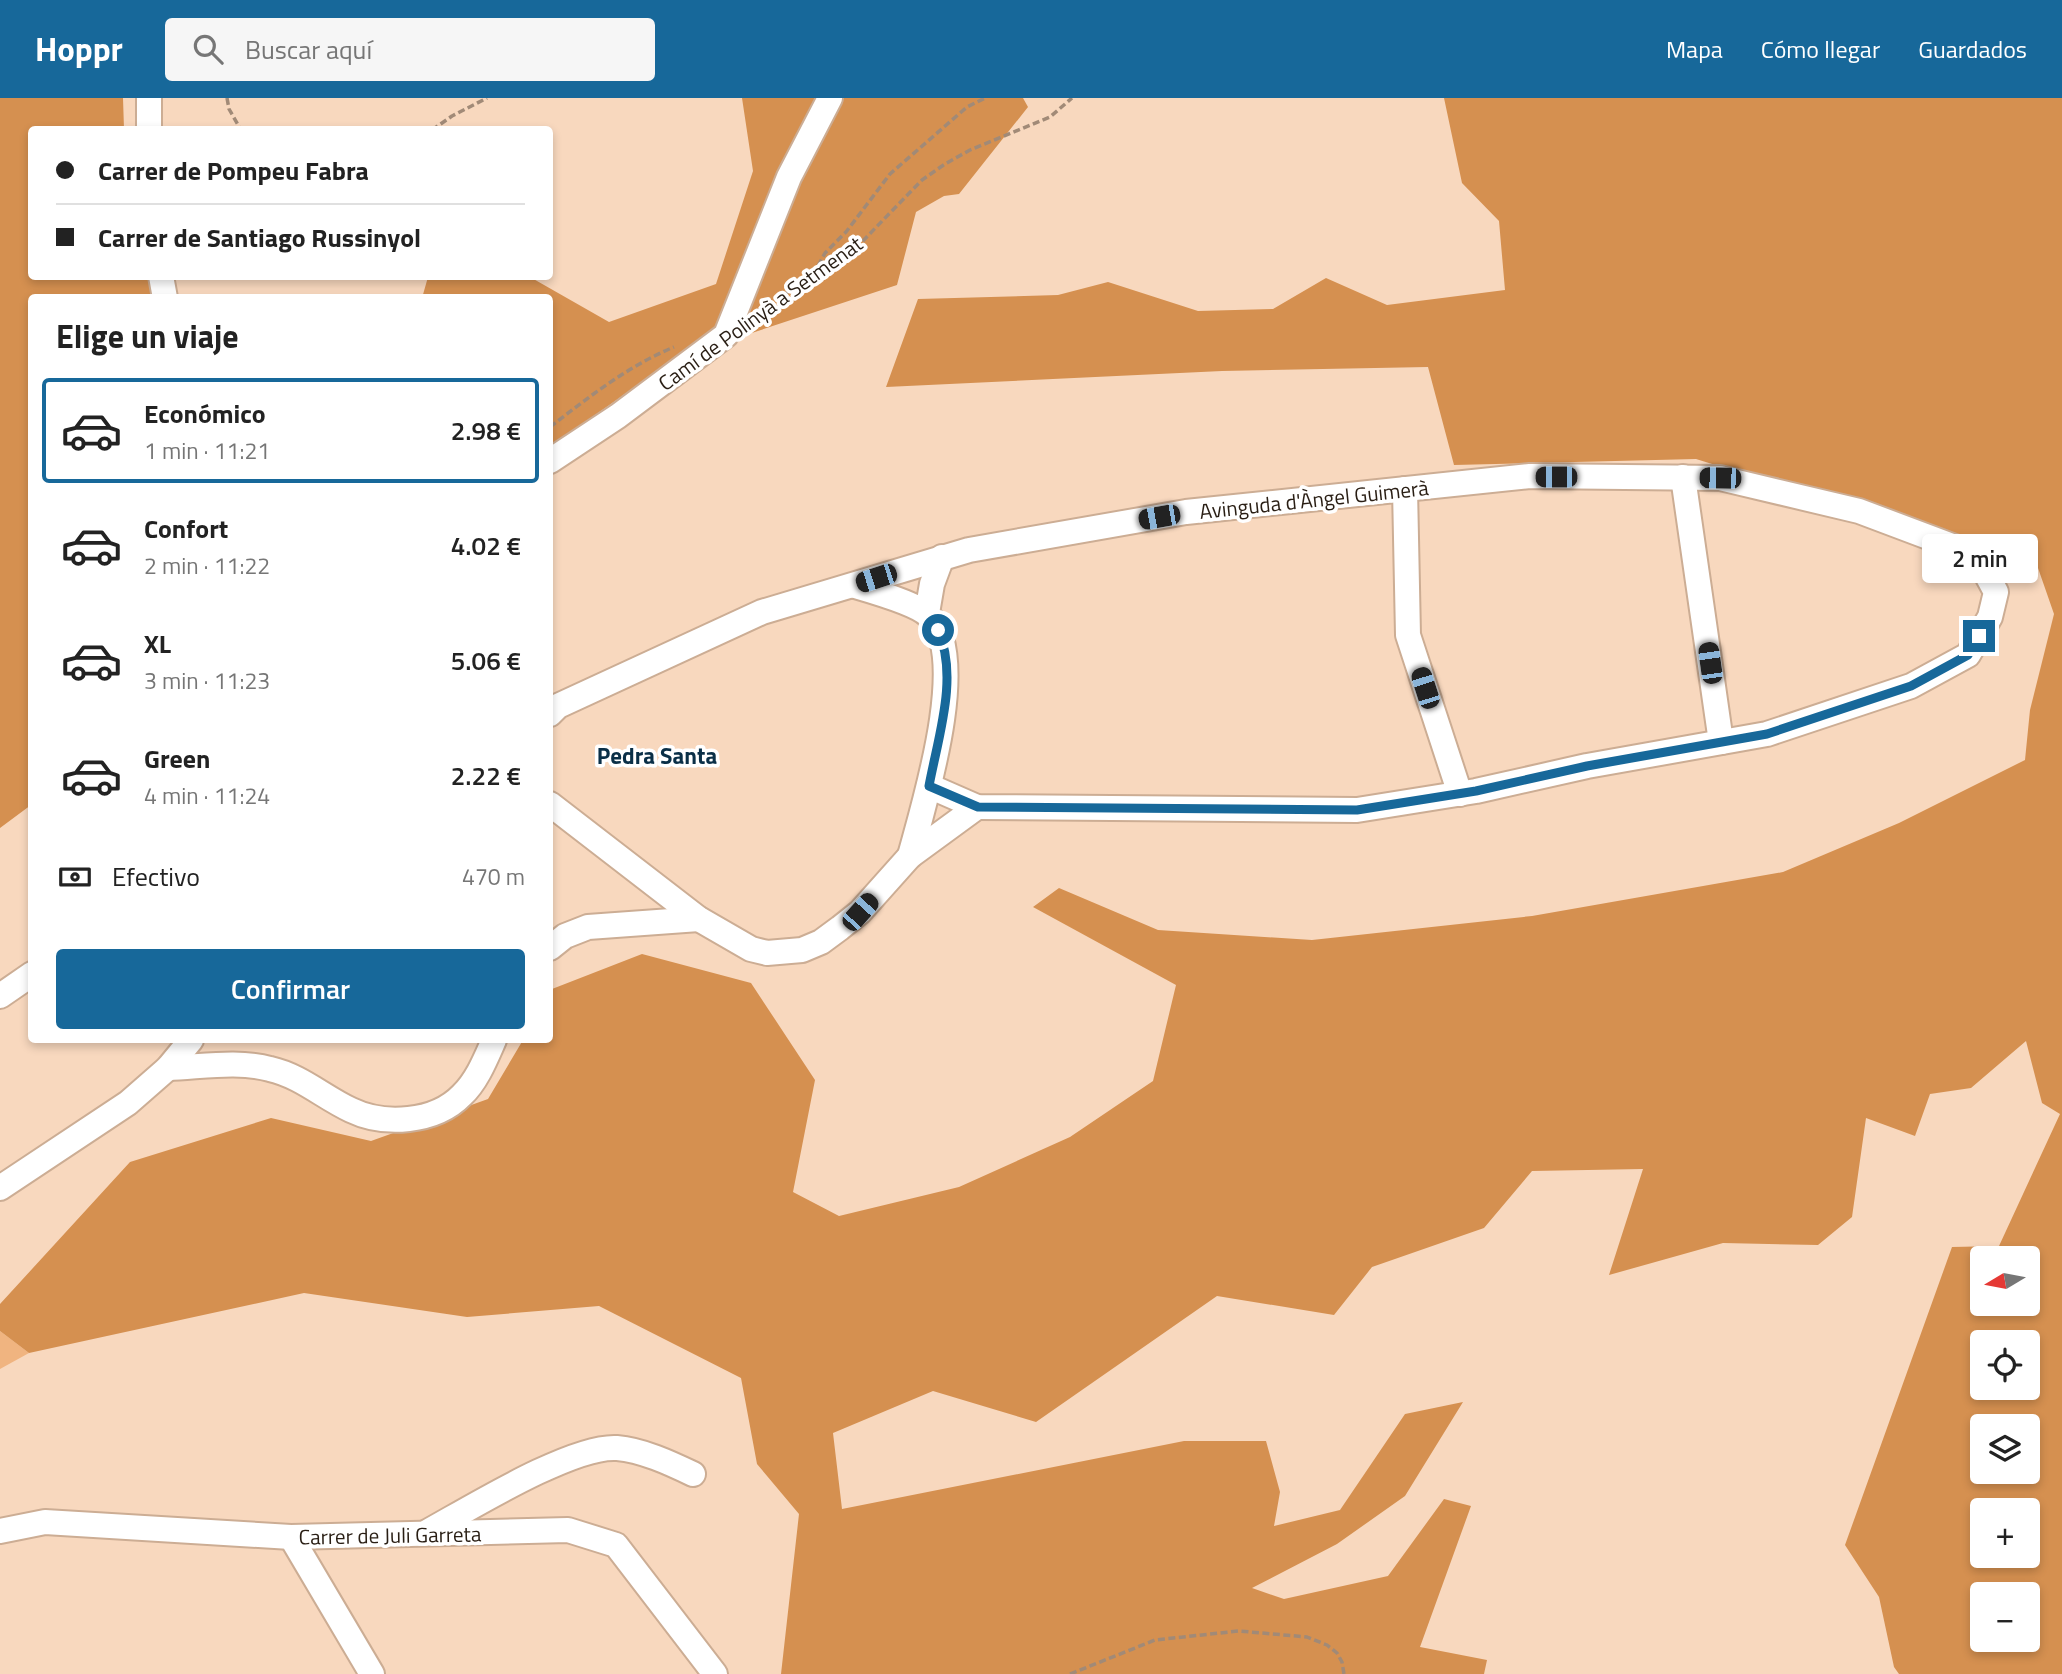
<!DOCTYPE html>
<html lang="es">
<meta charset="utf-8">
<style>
body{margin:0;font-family:"Titillium Web",sans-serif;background:#f6f6f6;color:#222;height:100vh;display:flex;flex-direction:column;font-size:26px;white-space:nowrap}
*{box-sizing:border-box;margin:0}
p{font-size:23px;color:#767676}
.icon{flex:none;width:38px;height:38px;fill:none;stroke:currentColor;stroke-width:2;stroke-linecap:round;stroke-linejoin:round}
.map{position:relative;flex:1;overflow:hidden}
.sheet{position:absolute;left:28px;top:196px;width:525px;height:749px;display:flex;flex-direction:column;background:#fff;border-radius:7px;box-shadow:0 4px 10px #0003}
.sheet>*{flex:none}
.top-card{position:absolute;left:28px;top:28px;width:525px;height:154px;border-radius:7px;box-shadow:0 4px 10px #0003;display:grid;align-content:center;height:154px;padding:0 28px;background:#fff}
.needle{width:46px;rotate:260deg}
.tools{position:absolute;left:1970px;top:1148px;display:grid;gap:14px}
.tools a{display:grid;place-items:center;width:70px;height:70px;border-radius:7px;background:#fff;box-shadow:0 4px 10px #0003;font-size:35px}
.end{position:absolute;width:32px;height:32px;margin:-16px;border:9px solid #17689a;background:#fff;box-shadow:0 0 0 4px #fff}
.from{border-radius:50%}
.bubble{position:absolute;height:49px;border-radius:7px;background:#fff;box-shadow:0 4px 10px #0003;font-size:23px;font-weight:600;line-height:49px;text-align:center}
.car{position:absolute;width:21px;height:42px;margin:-21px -10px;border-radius:9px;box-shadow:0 0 5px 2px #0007;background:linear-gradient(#222 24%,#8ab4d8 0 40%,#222 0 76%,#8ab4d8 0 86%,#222 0)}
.top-card b{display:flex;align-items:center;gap:24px;height:66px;font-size:26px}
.top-card b+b{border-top:2px solid #e0e0e0}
.top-card i{width:18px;height:18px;background:#222}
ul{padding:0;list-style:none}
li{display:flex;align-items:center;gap:21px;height:105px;margin:0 14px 10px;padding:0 14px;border:4px solid transparent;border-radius:7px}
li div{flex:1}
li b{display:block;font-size:26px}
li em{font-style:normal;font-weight:600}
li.active{border-color:#17689a}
li>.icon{width:63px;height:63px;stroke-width:1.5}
h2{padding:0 28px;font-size:32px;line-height:84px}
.pay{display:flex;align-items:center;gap:18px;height:77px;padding:0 28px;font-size:26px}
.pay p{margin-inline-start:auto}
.primary-button{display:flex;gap:14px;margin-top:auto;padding:14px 28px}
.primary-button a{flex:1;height:80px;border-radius:7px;background:#17689a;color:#fff;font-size:28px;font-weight:600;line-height:80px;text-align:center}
header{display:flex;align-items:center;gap:42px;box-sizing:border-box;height:98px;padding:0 35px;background:#17689a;color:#fff}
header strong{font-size:33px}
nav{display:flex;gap:38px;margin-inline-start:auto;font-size:24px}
.search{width:490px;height:63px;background:#f6f6f6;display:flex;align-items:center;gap:18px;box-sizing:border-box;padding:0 24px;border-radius:7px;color:#767676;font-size:26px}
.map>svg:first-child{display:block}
.green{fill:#f0b480}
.forest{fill:#d59050;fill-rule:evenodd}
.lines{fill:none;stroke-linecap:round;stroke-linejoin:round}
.minor-casing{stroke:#ccad94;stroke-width:28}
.path{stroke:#a18a77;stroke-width:3.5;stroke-dasharray:7 3.5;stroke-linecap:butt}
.minor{stroke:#fff;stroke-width:24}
.route{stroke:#17689a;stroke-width:9}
.labels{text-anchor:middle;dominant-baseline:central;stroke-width:7;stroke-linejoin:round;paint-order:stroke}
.street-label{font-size:21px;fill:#291e14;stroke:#fff}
.neighbourhood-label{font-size:23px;font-weight:bold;fill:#0a2f47;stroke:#fff}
</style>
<header>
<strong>Hoppr</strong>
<div class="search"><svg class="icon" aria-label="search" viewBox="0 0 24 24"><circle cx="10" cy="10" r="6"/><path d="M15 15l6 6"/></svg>Buscar aquí</div>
<nav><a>Mapa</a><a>Cómo llegar</a><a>Guardados</a></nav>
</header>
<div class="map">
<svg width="2062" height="1576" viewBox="0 0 2062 1576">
<rect width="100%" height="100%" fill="#f8d8be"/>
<polygon class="green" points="0,1233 29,1255 0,1271"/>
<g class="forest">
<polygon points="0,0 123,0 124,31 32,32 32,178 153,179 157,199 32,200 31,707 0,730"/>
<polygon points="742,0 1023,0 1028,9 959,96 944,98 916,114 897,187 676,260 550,349 550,200 422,200 428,179 530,179 609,224 716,186 753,73"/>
<path d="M1444,0H2062V1576H1899L1894,1569L1879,1499L1845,1447L1952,1149L1999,1148L2060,1016L2042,1005L2026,943L1971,990L1930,996L1915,1038L1866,1020L1852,1119L1818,1147L1723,1145L1609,1177L1643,1071L1532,1073L1484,1130L1372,1169L1334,1217L1217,1198L1036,1324L933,1293L833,1335L842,1411L1184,1343H1266L1280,1394L1274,1428L1340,1412L1405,1316L1463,1304L1405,1398L1337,1446L1252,1490L1284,1501L1388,1478L1444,1401L1471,1408L1420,1549L1487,1562L1484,1576H781L799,1416L757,1366L741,1280L599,1208L467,1219L304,1195L29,1255L0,1233V1206L130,1064L271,1020L371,1043L488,1001L523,942H550V896L552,891L642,856L751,885L815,982L793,1094L839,1118L959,1089L1070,1039L1153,983L1176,887L1033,809L1059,790L1158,832L1312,842L1532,818L1783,774L1899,725L2025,662L2030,612L2054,516L2038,470L2004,456L1696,361L1454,367L1428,269L1222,273L886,289L918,201L1058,197L1108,184L1198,213L1273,211L1326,180L1387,207L1505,192L1499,123L1462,85ZM1983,1160H2028V1206H1983ZM1983,1244H2028V1290H1983ZM1983,1328H2028V1374H1983ZM1983,1412H2028V1458H1983ZM1983,1496H2028V1542H1983Z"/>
</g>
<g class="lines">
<defs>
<g id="minor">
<polyline points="149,32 149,0"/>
<polyline points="161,178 165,200"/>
<polyline points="550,363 618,318 726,237 789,79 830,0"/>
<polyline points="1683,379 1721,644"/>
<polyline points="1405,391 1408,537 1460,696"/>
<path d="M855,488C872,493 918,506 929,518C970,559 924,706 910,758"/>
<polyline points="927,515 932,486 942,459"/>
<polyline points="550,616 558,608 762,514 969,452 1186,414 1530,378 1720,380 1859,413 1976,457 1996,494 1990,519 1968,557 1911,588 1767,636 1587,668 1476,693 1357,712 977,709 929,688"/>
<polyline points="550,706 699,821 751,851 767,855 802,852 821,844 840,830 860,814 910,758 977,709"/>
<polyline points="550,850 565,838 588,829 699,821"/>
<polyline points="0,898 32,876"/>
<path d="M168,970C201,969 238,962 270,971C301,978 323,999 351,1012C384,1028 435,1025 462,997C477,983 486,960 494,942"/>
<polyline points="0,1090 128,1005 168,970 191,942"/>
<polyline points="0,1433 45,1424 291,1439 568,1432 616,1447 715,1576"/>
<path d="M427,1434C469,1411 572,1347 617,1350C642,1352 670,1365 693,1376"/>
<polyline points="291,1439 372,1576"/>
</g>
</defs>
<use href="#minor" class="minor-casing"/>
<g class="path">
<polyline points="227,0 229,11 241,32"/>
<polyline points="432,32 452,18 487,0"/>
<polyline points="813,177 825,155 846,134 890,76 967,9 985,0"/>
<polyline points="758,213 854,152 922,82 945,66 970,52 1050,19 1072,0"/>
<path d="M550,329C589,299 628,268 674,249"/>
<polyline points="1070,1576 1155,1542 1239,1533 1307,1539 1327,1547 1337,1555 1342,1564 1344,1576"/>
</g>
<use href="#minor" class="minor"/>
</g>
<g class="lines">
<path class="route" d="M938,532C959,579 938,639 929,688L978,709L1357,712L1476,693L1587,668L1767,636L1911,588L1968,557L1979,538"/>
</g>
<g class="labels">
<g class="street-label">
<text transform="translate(760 215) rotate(-36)">Camí de Polinyà a Setmenat</text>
<text transform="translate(1314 401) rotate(-6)">Avinguda d'Àngel Guimerà</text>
<text transform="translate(390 1437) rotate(-1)">Carrer de Juli Garreta</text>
</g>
<g class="neighbourhood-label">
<text x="657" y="657">Pedra Santa</text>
</g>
</g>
</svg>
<div class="tools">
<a><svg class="needle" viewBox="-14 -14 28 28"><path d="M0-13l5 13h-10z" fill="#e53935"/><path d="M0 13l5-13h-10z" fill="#767676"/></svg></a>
<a><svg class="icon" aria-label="locate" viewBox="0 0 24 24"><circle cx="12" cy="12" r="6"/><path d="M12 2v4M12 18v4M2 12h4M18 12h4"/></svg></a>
<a><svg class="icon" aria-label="layers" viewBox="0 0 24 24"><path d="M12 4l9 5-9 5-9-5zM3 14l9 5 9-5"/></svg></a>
<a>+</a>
<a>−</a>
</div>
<i class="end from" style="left:938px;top:532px"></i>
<i class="end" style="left:1979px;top:538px"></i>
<div class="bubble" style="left:1922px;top:436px;width:116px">2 min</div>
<i class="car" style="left:1556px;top:379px;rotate:270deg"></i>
<i class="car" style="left:1720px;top:380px;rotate:271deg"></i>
<i class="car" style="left:1159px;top:419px;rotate:260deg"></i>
<i class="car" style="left:876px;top:480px;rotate:252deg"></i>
<i class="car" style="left:1710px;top:565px;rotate:352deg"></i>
<i class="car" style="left:1425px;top:590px;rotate:342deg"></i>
<i class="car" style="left:860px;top:814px;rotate:42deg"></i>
<div class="top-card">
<b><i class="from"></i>Carrer de Pompeu Fabra</b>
<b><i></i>Carrer de Santiago Russinyol</b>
</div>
<section class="sheet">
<h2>Elige un viaje</h2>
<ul>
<li class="active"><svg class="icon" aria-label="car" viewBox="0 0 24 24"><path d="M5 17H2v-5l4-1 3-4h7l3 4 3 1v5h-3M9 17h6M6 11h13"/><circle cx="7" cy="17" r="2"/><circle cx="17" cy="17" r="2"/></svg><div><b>Económico</b><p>1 min · 11:21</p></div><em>2.98 €</em></li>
<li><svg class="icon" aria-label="car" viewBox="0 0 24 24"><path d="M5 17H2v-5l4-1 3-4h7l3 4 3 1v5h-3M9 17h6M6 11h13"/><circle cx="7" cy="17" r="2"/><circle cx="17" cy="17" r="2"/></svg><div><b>Confort</b><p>2 min · 11:22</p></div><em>4.02 €</em></li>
<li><svg class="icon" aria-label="car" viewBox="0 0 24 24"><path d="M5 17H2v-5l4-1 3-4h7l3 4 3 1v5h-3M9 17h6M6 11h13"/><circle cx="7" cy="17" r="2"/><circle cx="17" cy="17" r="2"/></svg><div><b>XL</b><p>3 min · 11:23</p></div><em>5.06 €</em></li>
<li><svg class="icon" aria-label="car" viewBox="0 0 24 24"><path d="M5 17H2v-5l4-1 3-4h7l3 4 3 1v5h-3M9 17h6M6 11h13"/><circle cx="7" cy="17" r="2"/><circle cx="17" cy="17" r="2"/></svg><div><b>Green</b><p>4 min · 11:24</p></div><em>2.22 €</em></li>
</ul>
<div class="pay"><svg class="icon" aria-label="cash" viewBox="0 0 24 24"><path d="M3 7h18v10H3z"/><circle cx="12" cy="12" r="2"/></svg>Efectivo<p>470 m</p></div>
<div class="primary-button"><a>Confirmar</a></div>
</section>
</div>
